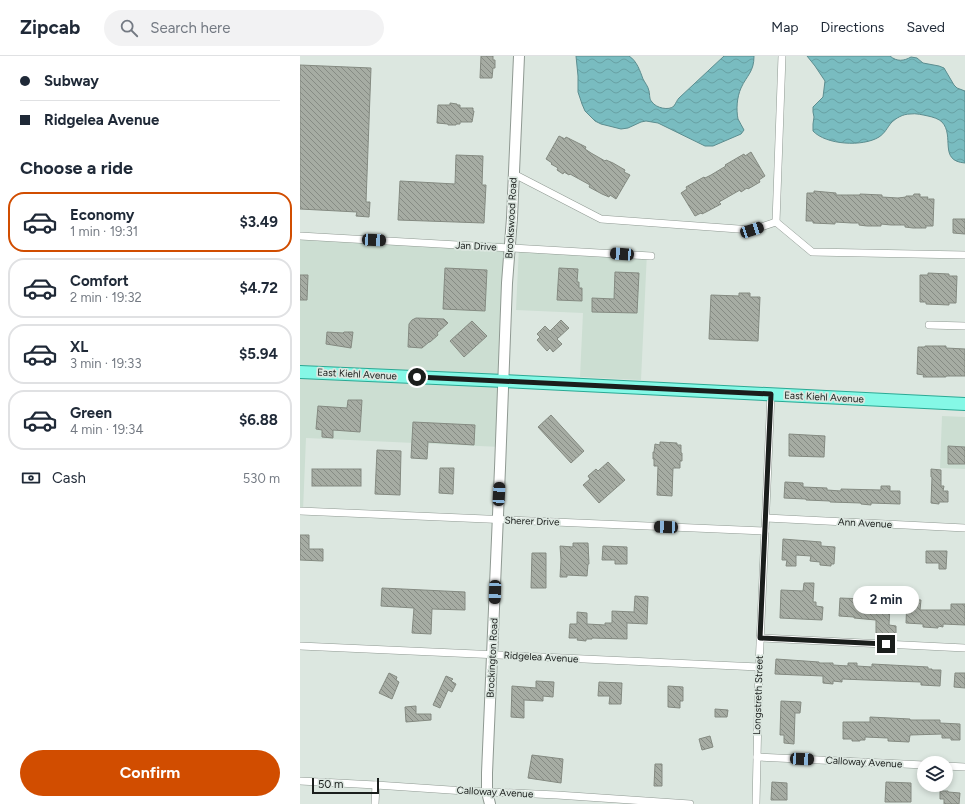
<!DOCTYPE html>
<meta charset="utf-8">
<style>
body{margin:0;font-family:Figtree,sans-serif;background:#f2f2f3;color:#1f2937;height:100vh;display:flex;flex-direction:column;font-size:15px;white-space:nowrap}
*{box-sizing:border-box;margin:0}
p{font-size:13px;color:#747a83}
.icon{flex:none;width:22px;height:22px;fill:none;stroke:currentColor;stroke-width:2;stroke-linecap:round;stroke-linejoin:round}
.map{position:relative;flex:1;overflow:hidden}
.side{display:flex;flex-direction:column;background:#fff;width:300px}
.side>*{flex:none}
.hud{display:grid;align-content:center;height:88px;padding:0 20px;background:#fff}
.buttons{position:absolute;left:617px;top:700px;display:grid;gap:8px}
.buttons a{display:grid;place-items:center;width:36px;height:36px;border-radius:50%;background:#fff;box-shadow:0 2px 6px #0003;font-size:20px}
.scale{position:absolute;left:12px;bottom:10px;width:67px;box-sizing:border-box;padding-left:4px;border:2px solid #1a1e1c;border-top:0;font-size:11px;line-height:14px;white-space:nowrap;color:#1a1e1c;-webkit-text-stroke:3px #dce7e0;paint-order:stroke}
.end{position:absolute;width:18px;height:18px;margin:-9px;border:5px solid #1a1e1c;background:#fff;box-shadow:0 0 0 2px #fff}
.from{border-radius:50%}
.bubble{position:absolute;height:28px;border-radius:14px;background:#fff;box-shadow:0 2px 6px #0003;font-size:13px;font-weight:700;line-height:28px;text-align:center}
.car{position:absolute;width:12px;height:24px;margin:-12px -6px;border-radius:5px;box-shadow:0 0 3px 1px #0007;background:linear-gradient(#222 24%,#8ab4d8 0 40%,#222 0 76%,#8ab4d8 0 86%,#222 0)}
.hud b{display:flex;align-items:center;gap:14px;height:38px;font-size:15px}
.hud b+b{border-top:1px solid #e0e1e3}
.hud i{width:10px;height:10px;background:#1f2937}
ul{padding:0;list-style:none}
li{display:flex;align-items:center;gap:12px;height:60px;margin:0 8px 6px;padding:0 12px;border:2px solid #e0e1e3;border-radius:16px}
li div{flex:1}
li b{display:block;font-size:15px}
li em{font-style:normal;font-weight:700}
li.current{border-color:#d14d00}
li>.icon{width:36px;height:36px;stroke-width:1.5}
h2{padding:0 20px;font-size:18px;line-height:48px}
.pay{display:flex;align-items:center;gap:10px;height:44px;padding:0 20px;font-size:15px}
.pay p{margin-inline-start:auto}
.button{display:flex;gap:8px;margin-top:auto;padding:8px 20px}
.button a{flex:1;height:46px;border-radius:24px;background:#d14d00;color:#fff;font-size:16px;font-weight:700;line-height:46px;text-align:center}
header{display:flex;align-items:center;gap:24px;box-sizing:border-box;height:56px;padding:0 20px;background:#fff;border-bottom:1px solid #e0e1e3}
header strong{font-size:19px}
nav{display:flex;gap:22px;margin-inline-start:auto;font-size:14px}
.search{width:280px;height:36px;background:#f2f2f3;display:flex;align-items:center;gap:10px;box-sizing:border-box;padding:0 14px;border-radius:22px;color:#747a83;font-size:15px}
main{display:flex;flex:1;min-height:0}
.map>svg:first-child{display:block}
.built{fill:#ccded2}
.water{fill:url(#water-waves);stroke:#5c8d8f}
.building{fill:url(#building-back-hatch);stroke:#848a81}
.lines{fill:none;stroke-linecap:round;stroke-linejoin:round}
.street-casing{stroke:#8f9992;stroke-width:8}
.secondary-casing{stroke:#8f9992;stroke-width:12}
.primary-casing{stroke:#2aa994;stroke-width:14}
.street{stroke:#fff;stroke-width:7}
.secondary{stroke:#fff;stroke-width:10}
.primary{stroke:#85f8e6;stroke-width:12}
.route{stroke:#1a1e1c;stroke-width:5}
.labels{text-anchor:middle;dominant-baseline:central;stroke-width:3.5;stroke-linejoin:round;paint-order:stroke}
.street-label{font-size:10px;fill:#1a1e1c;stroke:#dce7e0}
</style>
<header>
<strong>Zipcab</strong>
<div class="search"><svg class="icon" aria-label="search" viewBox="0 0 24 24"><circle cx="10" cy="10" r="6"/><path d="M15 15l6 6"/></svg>Search here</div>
<nav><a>Map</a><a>Directions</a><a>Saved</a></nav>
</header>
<main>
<section class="side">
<div class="hud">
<b><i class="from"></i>Subway</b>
<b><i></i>Ridgelea Avenue</b>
</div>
<h2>Choose a ride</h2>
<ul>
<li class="current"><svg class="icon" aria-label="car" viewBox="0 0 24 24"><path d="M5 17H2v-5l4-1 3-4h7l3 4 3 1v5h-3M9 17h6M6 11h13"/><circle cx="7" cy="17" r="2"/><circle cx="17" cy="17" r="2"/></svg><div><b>Economy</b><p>1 min · 19:31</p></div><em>$3.49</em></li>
<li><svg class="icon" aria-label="car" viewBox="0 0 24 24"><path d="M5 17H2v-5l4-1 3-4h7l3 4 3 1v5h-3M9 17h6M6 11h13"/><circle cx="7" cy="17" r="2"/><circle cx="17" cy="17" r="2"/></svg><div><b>Comfort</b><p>2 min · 19:32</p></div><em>$4.72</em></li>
<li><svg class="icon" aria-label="car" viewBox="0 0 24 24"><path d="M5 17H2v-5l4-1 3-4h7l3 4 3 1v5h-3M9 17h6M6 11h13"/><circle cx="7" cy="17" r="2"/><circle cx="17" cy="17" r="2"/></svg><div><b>XL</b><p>3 min · 19:33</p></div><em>$5.94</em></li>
<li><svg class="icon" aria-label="car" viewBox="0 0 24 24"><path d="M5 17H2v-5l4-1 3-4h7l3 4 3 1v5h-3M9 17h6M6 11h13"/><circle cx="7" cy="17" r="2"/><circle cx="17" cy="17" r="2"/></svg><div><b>Green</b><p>4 min · 19:34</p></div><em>$6.88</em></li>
</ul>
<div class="pay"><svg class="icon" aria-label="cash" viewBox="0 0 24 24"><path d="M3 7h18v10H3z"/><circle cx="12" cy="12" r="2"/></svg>Cash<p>530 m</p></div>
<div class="button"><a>Confirm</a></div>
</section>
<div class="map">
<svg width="665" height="748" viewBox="0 0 665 748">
<defs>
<pattern id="water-waves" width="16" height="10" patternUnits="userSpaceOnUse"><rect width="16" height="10" fill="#79bcc0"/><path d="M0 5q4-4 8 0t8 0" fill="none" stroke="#68a1a4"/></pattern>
<pattern id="building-back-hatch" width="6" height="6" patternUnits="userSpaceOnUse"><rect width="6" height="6" fill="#a6aca3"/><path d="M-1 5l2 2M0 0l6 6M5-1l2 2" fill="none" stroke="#868b84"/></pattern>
</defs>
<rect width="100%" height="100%" fill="#dce7e0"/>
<g class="built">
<polygon points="0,179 210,187 201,391 6,382 3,455 0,455"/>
<polygon points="219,190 347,196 341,324 280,321 283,257 216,254"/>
<polygon points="642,360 665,361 665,413 640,412"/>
</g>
<g class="water">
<path d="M276,0H329C337,5 340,15 343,23C345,27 348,30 349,35C350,39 349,43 352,46C356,52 369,55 374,50C376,47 377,44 379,42L424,0H454C454,16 447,19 441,32C437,41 436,53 438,63C440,67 442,70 444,74L441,78L413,90H405L358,67L346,65L341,66L328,72L321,73L301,68L295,65L285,55L282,48L278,36V20Z"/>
<path d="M507,0H590C597,6 604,5 611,1L617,2L623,7L639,10L644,12L654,29L657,32L665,35V107C638,105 655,80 642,66C639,63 633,61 628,60C623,59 616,57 610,58C603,58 596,62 591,67C587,72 585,77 579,81C563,91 526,89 513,75V68L514,61L513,56V51L523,41L525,25L515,10Z"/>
</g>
<g class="building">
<polygon points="181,0 193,0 193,4 195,4 195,12 193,12 192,22 180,22"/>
<polygon points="0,9 71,12 66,146 70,146 69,161 56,160 57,156 0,153"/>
<polygon points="150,47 157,48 157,49 160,49 160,52 173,52 173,55 174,55 172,66 160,66 160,68 156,68 156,69 148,69 148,68 137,67 138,49 150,49"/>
<polygon points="259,80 265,83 266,81 286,91 285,93 291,97 305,105 306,104 313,107 325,114 324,116 330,119 316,143 310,139 309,141 302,138 289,131 290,129 270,118 269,119 264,116 263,118 257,114 258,112 251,108 252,107 246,103"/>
<polygon points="451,96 465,120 459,124 460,126 448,133 447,132 441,136 440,134 419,146 421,148 408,155 402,158 401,157 395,160 381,137 387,133 386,131 404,121 405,122 411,119 426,110 425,109 437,102 444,98 445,100"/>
<polygon points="156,99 183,100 182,129 186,129 184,167 98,164 100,125 155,128"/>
<polygon points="514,135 536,137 536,139 560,139 560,138 582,139 582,141 598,142 606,141 606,140 613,140 614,138 620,138 620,141 628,141 627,143 634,143 633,170 626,170 626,172 613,172 605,171 605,169 591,169 581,168 581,170 567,170 559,169 559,167 552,167 535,166 535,168 513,167 513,165 506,165 507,137 514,137"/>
<polygon points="653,163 665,163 665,178 653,177"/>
<polygon points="145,212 187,214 185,255 143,253"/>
<polygon points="259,212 278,213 277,226 279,226 279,232 282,232 282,245 257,244"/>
<polygon points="315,216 339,217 337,257 292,256 292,242 314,243"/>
<polygon points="628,217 649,218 649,220 657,220 656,247 649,247 649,249 626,248 626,246 620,246 620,219 628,219"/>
<polygon points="0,219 8,219 7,244 0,244"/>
<polygon points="439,237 450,237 450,241 460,241 458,285 409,283 411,239 439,240"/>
<polygon points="116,262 144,263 148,267 137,277 138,279 130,286 129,286 122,292 108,291 109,268 112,264"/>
<polygon points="261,264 269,272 257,283 262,288 253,296 250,292 247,295 237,284 240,281 237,278 245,270 250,275"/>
<polygon points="172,265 187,280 164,301 150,285"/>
<polygon points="27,276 43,277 44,276 53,276 51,292 26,288"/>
<polygon points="625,290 646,290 646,292 665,293 665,320 646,320 646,321 623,321 624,319 617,318 618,291 625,291"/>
<polygon points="48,344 62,344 60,376 33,374 33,382 22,381 22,374 16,373 18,350 47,352"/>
<polygon points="251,359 284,395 271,407 238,371"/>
<polygon points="113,366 175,369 174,389 128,386 127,403 111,402"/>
<polygon points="489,378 525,380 524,401 489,400"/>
<polygon points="360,386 377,387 377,389 381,389 381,397 382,397 382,405 380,405 380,412 373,412 372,440 357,439 358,410 354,410 354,403 353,403 353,396 354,396 355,388 360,389"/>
<polygon points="648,390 665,391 665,408 648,408"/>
<polygon points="77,394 101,395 100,439 75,438"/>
<polygon points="308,406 325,424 299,447 283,429 290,423 288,420 296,413 298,415"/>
<polygon points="140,412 154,412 153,438 139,437"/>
<rect x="12" y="413" width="49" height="17"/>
<polygon points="631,413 641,414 641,430 644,430 643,435 648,435 648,446 639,446 639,448 631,447 632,421 631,421"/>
<polygon points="485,426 503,427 503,431 527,432 527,434 541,435 541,433 581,434 581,430 590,430 590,435 600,435 600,448 571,447 571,449 561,448 561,447 530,446 530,445 506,444 506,443 484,442"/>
<polygon points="0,479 9,479 9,493 23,493 23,505 0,504"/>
<polygon points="483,483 521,486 521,490 535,491 534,508 531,508 531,510 520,509 520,506 510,505 511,500 496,499 496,510 486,510 487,504 482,504"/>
<polygon points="273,487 288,487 289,508 288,508 287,520 267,519 267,521 260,521 261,504 260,490 273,491"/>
<polygon points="303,490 327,491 327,508 315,508 315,504 302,504"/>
<polygon points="626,495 647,495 646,513 639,513 639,507 626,507"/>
<polygon points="232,497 246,497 246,532 231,532"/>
<polygon points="504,527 514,527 513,546 516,546 516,550 523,551 522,564 480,562 481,534 503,535"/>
<polygon points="82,532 165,536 165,554 132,553 131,578 112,577 114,552 81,550"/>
<polygon points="335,540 348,541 347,568 327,567 327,583 292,582 292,583 286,583 286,585 277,584 278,582 269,582 270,568 277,568 277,556 287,557 287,568 305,569 305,567 312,567 312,555 334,556"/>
<polygon points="540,542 565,543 565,548 590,549 589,569 596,570 596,578 576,578 576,564 554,562 554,561 539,560"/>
<polygon points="607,543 621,544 620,554 651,554 651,548 665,548 665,569 643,568 643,571 638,570 638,572 623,571 623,568 606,567"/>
<polygon points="476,603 519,606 519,607 533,607 533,609 548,610 548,607 557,607 557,610 572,611 572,608 628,611 628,613 632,613 632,614 641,614 640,630 621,629 621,626 567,624 542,623 542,626 533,625 533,628 523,627 523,620 475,618"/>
<polygon points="89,617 97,621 96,624 99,626 92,643 79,637"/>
<polygon points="655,617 665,617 665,632 654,631"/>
<polygon points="146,620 153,623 151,625 156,628 152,636 148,634 140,652 133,649"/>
<polygon points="236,625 254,626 253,641 243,640 243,645 224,644 224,662 211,661 212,630 236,632"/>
<polygon points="299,626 322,627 321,648 309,648 310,640 298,640"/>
<polygon points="368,630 383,631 383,645 380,645 380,652 368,651"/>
<polygon points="481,645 501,646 500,657 495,657 494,688 484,687 484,679 480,679"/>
<polygon points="116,650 116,658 131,658 131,664 106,666 105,651"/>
<polygon points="415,653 428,654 427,661 415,661"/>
<polygon points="570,661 610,663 610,664 640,664 640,667 660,668 660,684 651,684 651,682 642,682 642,678 610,679 609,686 588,685 588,682 565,681 565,684 560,684 560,685 552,685 552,683 543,683 543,666 570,666"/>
<polygon points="410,680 413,691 402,694 399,683"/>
<polygon points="232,699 263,703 261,727 228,722"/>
<polygon points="355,708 362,708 362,730 354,730"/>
<polygon points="472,726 487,727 487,744 471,744"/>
<polygon points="586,726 611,727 611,746 585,746"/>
<polygon points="640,735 648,735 648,736 660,737 659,748 644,748 644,743 640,743"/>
</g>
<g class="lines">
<defs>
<g id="street">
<polyline points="214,118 301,163 452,174 476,166 512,196 665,199"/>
<polyline points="476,166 482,0"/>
<polyline points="0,180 351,200"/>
<polyline points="629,269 665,270"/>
<polyline points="0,455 465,475"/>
<polyline points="466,462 665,472"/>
<polyline points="460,582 665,592"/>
<polyline points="0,590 459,611"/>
<polyline points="457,701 624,709"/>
<polyline points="646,710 665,711"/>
<polyline points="0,725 76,729 165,735 257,739 390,748"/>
<polyline points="75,748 76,729"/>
<polyline points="456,748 459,611 471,338"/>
</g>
<polyline id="secondary" points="190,748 187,736 187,717 200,412 207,227 212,162 219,0"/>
<polyline id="primary" points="0,316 204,325 665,348"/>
</defs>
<use href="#street" class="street-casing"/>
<use href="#secondary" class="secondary-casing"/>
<use href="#primary" class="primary-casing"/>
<use href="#street" class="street"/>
<use href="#secondary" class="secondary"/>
<use href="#primary" class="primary"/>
</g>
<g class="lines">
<polyline class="route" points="117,321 471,338 460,582 586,588"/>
</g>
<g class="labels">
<g class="street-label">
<text transform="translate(211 162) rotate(-87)">Brookswood Road</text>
<text transform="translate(176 190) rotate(3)">Jan Drive</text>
<text transform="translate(57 318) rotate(3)">East Kiehl Avenue</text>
<text transform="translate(524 341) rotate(3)">East Kiehl Avenue</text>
<text transform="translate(232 465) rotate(2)">Sherer Drive</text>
<text transform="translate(565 467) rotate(3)">Ann Avenue</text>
<text transform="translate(241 601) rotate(3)">Ridgelea Avenue</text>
<text transform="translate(192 602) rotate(-87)">Brockington Road</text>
<text transform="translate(458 639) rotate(-88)">Longstreth Street</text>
<text transform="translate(564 706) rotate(3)">Calloway Avenue</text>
<text transform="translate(195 736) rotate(3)">Calloway Avenue</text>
</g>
</g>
</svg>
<div class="buttons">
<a><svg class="icon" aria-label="layers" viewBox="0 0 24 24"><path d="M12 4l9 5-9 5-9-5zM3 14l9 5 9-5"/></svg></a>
</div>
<div class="scale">50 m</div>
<i class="end from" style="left:117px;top:321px"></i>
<i class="end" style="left:586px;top:588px"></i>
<div class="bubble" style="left:553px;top:530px;width:66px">2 min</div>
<i class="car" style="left:452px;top:174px;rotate:72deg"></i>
<i class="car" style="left:74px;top:184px;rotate:93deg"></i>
<i class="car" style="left:322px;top:198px;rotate:274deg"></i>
<i class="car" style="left:199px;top:438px;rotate:3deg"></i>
<i class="car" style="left:366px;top:471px;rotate:272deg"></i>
<i class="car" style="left:195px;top:536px;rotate:182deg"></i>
<i class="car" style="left:502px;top:703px;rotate:93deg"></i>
</div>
</main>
